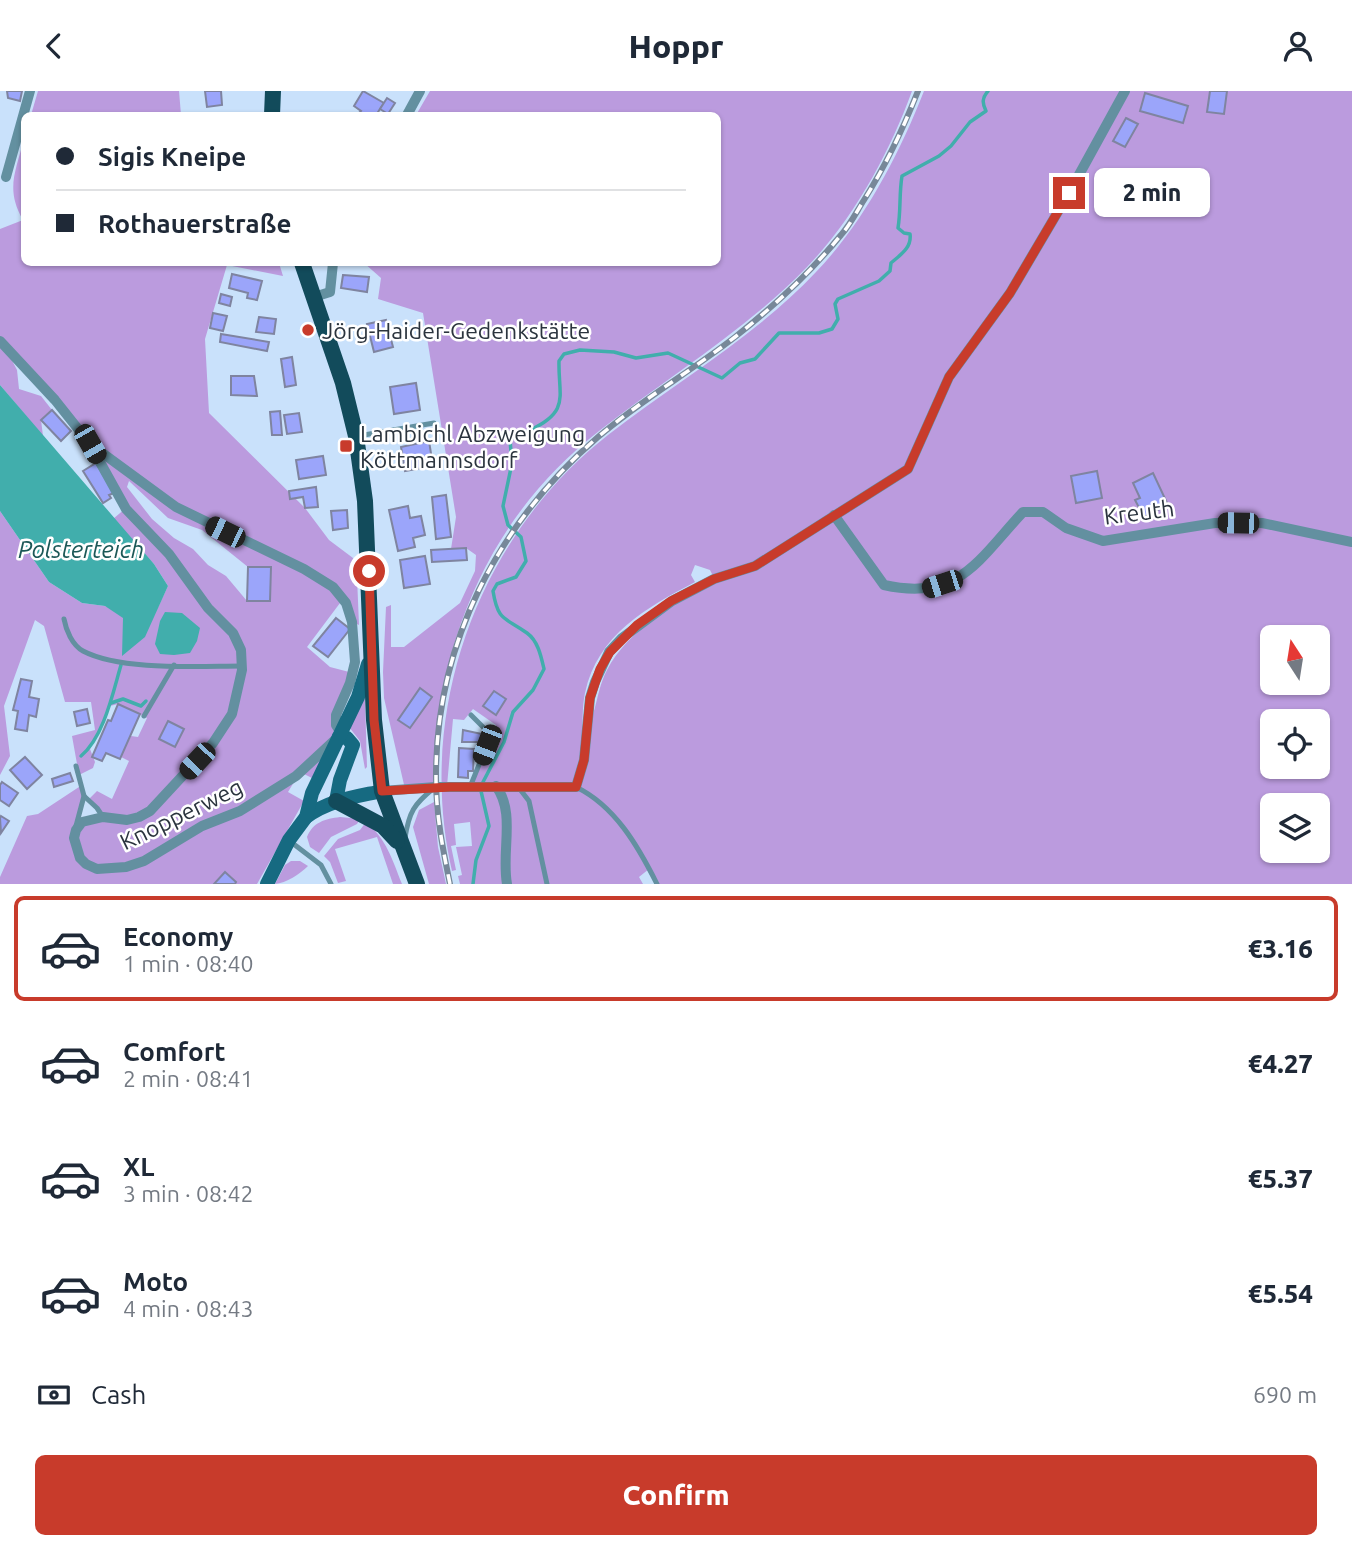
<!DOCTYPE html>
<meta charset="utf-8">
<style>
body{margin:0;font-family:Ubuntu,sans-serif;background:#f6f6f7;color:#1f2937;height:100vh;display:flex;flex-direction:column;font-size:26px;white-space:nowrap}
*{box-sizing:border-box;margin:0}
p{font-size:23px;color:#747a83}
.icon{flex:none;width:38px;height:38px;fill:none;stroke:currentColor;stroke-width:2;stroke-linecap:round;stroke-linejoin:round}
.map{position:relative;height:793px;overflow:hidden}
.sheet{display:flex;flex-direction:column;background:#fff;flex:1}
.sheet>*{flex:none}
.banner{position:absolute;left:21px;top:21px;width:700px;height:154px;border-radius:10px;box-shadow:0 2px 5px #0004;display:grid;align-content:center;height:154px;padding:0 35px;background:#fff}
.needle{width:46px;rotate:348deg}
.controls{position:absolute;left:1260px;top:534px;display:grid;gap:14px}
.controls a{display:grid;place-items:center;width:70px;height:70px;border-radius:10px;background:#fff;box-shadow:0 2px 5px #0004;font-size:35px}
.end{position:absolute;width:32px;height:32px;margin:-16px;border:9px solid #c83b2b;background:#fff;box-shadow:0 0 0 4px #fff}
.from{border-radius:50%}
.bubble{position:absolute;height:49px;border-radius:10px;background:#fff;box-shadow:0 2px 5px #0004;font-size:23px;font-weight:800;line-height:49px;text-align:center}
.car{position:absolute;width:21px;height:42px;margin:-21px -10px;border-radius:9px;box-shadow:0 0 5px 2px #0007;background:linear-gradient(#222 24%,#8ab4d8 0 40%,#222 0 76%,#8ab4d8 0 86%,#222 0)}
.banner b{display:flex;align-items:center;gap:24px;height:66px;font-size:26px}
.banner b+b{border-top:2px solid #e0e1e3}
.banner i{width:18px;height:18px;background:#1f2937}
ul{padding:12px 0 0;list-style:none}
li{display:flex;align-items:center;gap:21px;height:105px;margin:0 14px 10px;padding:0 21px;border:4px solid transparent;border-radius:10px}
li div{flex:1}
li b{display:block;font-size:26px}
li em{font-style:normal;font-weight:800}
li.on{border-color:#c83b2b}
li>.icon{width:63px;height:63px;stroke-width:1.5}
.pay{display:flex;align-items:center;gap:18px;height:77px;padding:0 35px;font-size:26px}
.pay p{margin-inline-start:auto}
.action{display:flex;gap:14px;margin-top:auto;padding:14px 35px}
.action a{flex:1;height:80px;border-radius:10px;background:#c83b2b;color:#fff;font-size:28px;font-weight:800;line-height:80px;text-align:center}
header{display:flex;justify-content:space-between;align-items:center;height:91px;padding:0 35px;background:#fff;font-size:32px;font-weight:800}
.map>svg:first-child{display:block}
.green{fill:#bb9bde;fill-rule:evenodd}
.water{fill:#41aeac}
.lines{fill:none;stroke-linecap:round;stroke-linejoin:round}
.stream{stroke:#41aeac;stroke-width:3.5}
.building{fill:#9ba5fa;stroke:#7f84a0;stroke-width:2}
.service{stroke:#6390a0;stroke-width:5}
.minor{stroke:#6390a0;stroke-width:10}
.secondary{stroke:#166a81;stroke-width:14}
.primary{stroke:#124b5b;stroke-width:16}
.rail-casing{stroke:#789;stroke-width:6}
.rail{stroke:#fff;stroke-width:3.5;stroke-dasharray:10;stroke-linecap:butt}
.route{stroke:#c83b2b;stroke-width:9}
.poi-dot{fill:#c83b2b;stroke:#fff;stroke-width:2.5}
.labels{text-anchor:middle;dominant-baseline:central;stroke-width:5;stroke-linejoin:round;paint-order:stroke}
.poi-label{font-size:23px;fill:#2b343e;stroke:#fff;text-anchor:start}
.street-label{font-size:23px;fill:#2b343e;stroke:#fff}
.water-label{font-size:24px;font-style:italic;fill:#1c5857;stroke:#fff}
</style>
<header><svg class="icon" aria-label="back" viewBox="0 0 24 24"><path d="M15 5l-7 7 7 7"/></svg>Hoppr<svg class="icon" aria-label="person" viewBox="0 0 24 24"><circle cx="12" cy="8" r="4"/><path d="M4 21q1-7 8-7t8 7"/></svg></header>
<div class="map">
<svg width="1352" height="793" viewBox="0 0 1352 793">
<rect width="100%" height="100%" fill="#c9e1fb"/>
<g class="green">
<polygon points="38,0 179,0 181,24 31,24"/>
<path d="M430,0H912C889,63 854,127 807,176C745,240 669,285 599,340C487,427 435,556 433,696L405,698L384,607L383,581L386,516L391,514V556H404L460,512L475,480L476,464L466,457L451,458L456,426L423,222L378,208L381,187L364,172H718V24H416ZM420,598L432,606L409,637L398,629Z"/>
<path d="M924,0H1352V793H657L649,778L639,786L643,793H460L458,785L462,784L456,756L472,755L470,731L454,733L456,754L451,755L456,779L452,780C415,619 478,446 608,344C677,290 755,246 816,181C864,131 899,64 924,0ZM695,474L710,479L714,487C677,513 629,537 607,579C600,592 598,606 594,620C591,629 586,637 582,645C583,631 582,616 585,602C598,543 646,517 695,491L691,484ZM1272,546H1318V592H1272ZM473,618L496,634L470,696L447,695L453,628L464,629ZM1272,630H1318V676H1272ZM1272,714H1318V760H1272Z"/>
<path d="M24,48V172H279L283,185L227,174L205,248L209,322L305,417L329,449L353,467L357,486L359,534L353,531L343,508L307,556L330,576L353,582L330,652L312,687L300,681L288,701L304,710L257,793H235L236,791L225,781L214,793H0V786L27,725L38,723L82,694L84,705L76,737L102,726L88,709L97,700L112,708L129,670L121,666L131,645L138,646L147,627L118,613L110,615L90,658L95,671L93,677L79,684L72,645L95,639L91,611H65L44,535L35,529L4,615L10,665L0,684V420L49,491L82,512L105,515L115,519L144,546L168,495L154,473L113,428L126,417L90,353L6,258L17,279L19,298L41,305L52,319L41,329L43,345L0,294V138L23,129C5,98 16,80 24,48ZM129,390L168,427L202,439L248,476H271L270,510H247L226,485L208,474L193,458L174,447L152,428L127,396Z"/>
<polygon points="365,607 367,676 365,678 360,650 349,636"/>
<polygon points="434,711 438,756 446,793 429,793 413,736 419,719"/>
<path d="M340,726L360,728L357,733L331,746L319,762L310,756L307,746C313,731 325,728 340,726Z"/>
<path d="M366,731C387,749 392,768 402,793H393L377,746L335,758L346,790L338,792L330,771L324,765L338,748L360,739Z"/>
<path d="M291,770H300L308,775C300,783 286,792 275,793L285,774Z"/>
</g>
<g class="water">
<polygon points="0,294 154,473 168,495 145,546 122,565 123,527 105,515 82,512 49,491 0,420"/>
<polygon points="165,521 182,522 200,537 197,550 190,562 174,564 160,563 155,553 160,530"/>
</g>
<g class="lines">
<g class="stream">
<polyline points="111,612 123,608 141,615 146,610"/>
<path d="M81,665C104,646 113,601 121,574"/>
<path d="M483,691L504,651L513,621L533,599L544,578C541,565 538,550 527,542C505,526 498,531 493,500L497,493L516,486L526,470L521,446L508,434L503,415L512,372L510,349C517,343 522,343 530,339C571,320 558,305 559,270L564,263L580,259L614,261L636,267L668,262L722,287L740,272L755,268L779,242H819L832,238L838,228L835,213L838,208L879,190L890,180L891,172C900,164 912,157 910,143L904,142L898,137C901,119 899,103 902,85L939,65L951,55L970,31L986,20C982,12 982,7 988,0"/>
<polyline points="473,793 476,769 489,735 481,700"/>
</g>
</g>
<g class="building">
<polygon points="7,0 22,0 20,10 8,7"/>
<polygon points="205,0 221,0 222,14 207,16"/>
<polygon points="363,0 384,12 376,24 363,24 359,22 361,20 354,15"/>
<polygon points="1210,0 1227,0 1224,23 1207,21"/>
<polygon points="1145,2 1188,15 1183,32 1140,20"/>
<polygon points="387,7 395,12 388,23 380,18"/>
<polygon points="1126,27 1138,33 1125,56 1113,50"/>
<polygon points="232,183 262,190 257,209 247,207 248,202 229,197"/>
<polygon points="343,184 369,186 367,201 341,197"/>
<polygon points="221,203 232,206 230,215 219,212"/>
<polygon points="213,222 227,225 223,240 210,237"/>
<polygon points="259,226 276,228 274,243 256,241"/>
<polygon points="386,229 393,256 374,261 367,233"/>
<polygon points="221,243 269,251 267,260 220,251"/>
<polygon points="292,266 296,294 285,296 281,268"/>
<polygon points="231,285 254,285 257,305 231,304"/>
<polygon points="416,292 420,319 394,323 390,296"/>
<polygon points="52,319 71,340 61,350 41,329"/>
<polygon points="280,320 282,344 272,344 270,321"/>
<polygon points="299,322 302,341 287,343 284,324"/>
<polygon points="429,350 433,375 405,380 401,356"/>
<polygon points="323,365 326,384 299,388 296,369"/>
<polygon points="96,372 114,402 109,404 111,407 103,412 83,380"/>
<polygon points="1097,380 1102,407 1076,412 1071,385"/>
<polygon points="1153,382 1168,414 1144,426 1135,409 1140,407 1133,392"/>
<polygon points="316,396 318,416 305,417 303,406 290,408 289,400"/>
<polygon points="446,404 451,446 436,448 432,406"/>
<polygon points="408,415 410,427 421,425 425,444 413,447 415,456 398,460 389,419"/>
<polygon points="347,419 348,437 333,439 331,420"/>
<polygon points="466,457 467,469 432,471 431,459"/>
<polygon points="425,465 430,493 404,497 400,469"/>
<polygon points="248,476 271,476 270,510 247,510"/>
<polygon points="336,527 350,538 328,566 313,555"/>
<polygon points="21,588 32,590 29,606 39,608 36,626 29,624 27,640 15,638 18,620 13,619"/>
<polygon points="420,597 432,606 410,637 398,629"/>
<polygon points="494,600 506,608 496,624 483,615"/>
<polygon points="118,613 140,623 120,668 106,662 102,670 92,666 108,629 111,630"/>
<polygon points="87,618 90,632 77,635 74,621"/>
<polygon points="168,630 184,638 175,656 159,648"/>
<polygon points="463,639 482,643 482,651 462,651"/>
<polygon points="459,657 474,658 473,680 468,680 468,687 458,686"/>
<polygon points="25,666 42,684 27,698 10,679"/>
<polygon points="70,682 73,690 54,696 52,688"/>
<polygon points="2,691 18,702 9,715 0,709 0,694"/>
<polygon points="1,725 9,730 1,742 0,727"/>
<polygon points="225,781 236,791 235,793 214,793"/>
</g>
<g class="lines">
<g class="service">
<polyline points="358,345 434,332"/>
<path d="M64,528C66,539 72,554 83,560C121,580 198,575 242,575"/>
<polyline points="144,625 174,574"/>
<polyline points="470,696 487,654 489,642 471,624"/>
<path d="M576,696C615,715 638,755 657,793"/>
<polyline points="519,697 529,710 547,793"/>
<polyline points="84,705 97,717 103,726"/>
<polyline points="76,735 84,705 76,675"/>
<path d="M405,747C409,721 414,713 434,697"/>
<polyline points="291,751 321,774 331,793"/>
</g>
<g class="minor">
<polyline points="407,24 420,0"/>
<polyline points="6,86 30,0"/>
<polyline points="314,206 330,201 333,172"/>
<polyline points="0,250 55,309 90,353 176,416 304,478 333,496 346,512 352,531 355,571 350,592 336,624 336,634 341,642"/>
<polyline points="90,353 126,418 169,463 208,517 233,542 241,559 242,579 232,623 213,652 150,720 139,726 127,729 103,726 82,731 76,739 74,747 80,767 86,773 97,778 126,776 144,770 202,735 240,720 296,685 336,648"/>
<path d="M834,424L884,494C959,511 978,469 1023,421H1043L1066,437L1103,450L1215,432H1262L1352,451"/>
<path d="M496,695C516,722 501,760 507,793"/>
<polyline points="382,700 436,696 576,696 584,669 590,607 595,591 609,561 622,547 672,510 714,488 755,475 908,378 949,286 1010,202 1069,102 1125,0"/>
</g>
<g class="secondary">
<polyline points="336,710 340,689 353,654 347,647 339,646"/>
<path d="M306,726C329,709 355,706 382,700"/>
<polyline points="267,793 289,749 306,726 312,702 358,606 368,573"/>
</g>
<g class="primary">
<polyline points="272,24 273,0"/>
<polyline points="302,172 343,292 356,345 365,410 374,629 382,700 417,793"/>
<polyline points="336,710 383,735 397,750"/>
</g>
<defs>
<path id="rail" d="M450,793C443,759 436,724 436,688C435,554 497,433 598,346C641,309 690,281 735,246C773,216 810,182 841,144C850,134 857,120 864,109C886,74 903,38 918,0"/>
</defs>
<use href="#rail" class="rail-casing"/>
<use href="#rail" class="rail"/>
</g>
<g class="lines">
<polyline class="route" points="369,480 374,629 382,700 450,696 576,696 584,669 590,607 600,578 610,561 637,534 671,510 714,488 755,475 908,378 949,286 1010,202 1069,102"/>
</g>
<g class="poi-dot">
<circle cx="308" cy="239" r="7"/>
<rect x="339" y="348" width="14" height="14" rx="3.5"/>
</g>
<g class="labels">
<g class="poi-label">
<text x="322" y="239">Jörg-Haider-Gedenkstätte</text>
<text x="360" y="342">Lambichl Abzweigung<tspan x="360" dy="26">Köttmannsdorf</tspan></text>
</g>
<g class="street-label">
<text transform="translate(1139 421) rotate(-7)">Kreuth</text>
<text transform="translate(181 723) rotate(-26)">Knopperweg</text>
</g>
<g class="water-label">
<text x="81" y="458">Polsterteich</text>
</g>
</g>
</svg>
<div class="controls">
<a><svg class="needle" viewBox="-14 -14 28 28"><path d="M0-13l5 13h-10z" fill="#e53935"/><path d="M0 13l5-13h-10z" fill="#747a83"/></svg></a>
<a><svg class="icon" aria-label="locate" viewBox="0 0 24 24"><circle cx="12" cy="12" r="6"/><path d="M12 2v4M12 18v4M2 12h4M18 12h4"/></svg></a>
<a><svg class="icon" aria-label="layers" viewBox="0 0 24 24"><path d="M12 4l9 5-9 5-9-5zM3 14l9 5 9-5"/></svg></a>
</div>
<i class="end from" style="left:369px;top:480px"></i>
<i class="end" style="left:1069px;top:102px"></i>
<div class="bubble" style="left:1094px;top:77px;width:116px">2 min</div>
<i class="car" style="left:90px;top:353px;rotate:150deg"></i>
<i class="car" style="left:1238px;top:432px;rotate:271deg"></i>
<i class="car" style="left:225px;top:441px;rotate:296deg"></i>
<i class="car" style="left:942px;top:493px;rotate:252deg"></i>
<i class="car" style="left:487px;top:654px;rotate:201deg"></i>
<i class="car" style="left:197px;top:670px;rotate:223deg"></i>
<div class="banner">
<b><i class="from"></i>Sigis Kneipe</b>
<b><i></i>Rothauerstraße</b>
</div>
</div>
<section class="sheet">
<ul>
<li class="on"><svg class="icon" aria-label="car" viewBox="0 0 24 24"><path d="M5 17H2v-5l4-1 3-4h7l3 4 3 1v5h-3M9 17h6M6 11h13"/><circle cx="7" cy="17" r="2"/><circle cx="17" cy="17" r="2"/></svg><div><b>Economy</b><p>1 min · 08:40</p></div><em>€3.16</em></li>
<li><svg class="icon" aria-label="car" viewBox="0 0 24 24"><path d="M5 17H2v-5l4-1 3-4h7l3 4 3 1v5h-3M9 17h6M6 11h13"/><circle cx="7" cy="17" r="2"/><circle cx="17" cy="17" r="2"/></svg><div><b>Comfort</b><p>2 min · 08:41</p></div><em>€4.27</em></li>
<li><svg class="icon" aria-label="car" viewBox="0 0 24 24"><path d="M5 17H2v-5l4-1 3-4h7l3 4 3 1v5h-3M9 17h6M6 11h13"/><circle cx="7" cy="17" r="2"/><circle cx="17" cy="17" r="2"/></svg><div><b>XL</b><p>3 min · 08:42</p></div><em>€5.37</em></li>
<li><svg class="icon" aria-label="car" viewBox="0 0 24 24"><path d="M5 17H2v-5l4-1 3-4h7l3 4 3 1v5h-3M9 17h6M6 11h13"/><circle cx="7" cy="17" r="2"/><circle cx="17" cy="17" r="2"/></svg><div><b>Moto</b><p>4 min · 08:43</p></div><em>€5.54</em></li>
</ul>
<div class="pay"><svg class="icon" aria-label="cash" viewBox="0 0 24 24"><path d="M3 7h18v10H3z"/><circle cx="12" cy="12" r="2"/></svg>Cash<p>690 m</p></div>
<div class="action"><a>Confirm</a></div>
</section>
